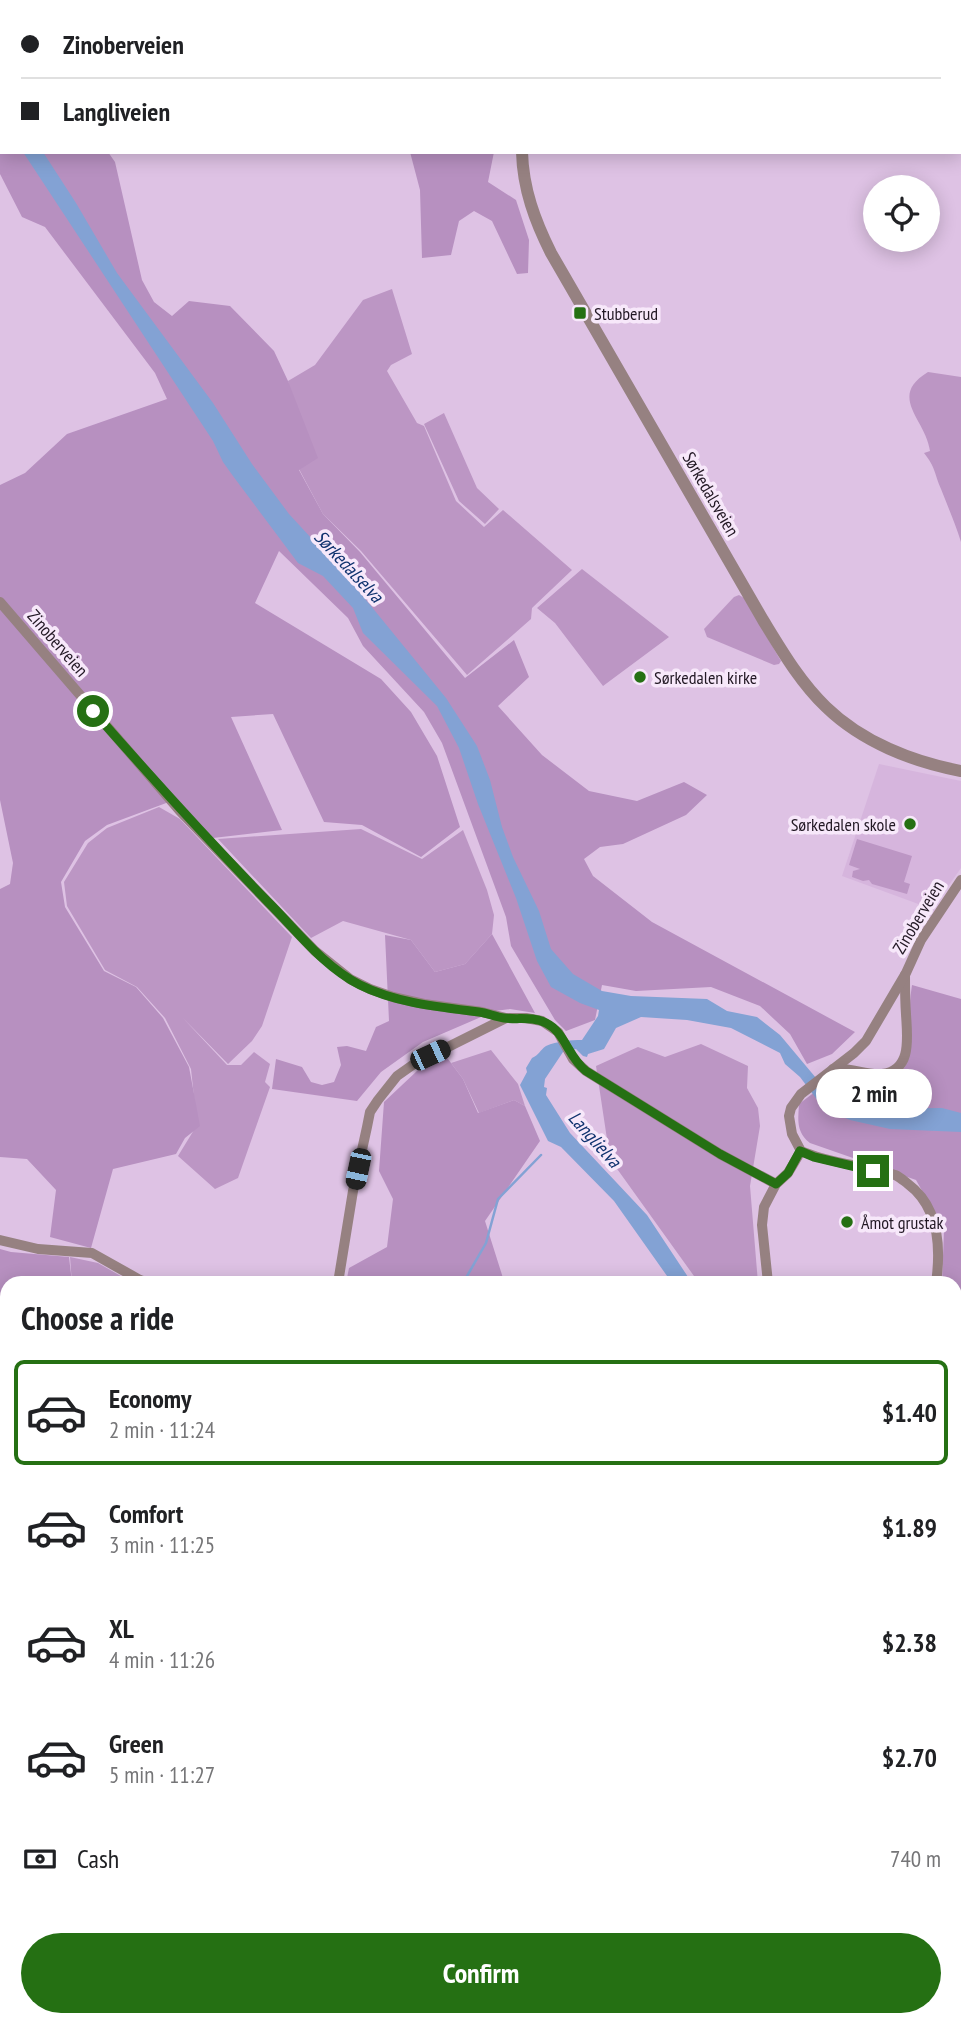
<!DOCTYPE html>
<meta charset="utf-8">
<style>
body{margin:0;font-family:"PT Sans Narrow",sans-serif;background:#f2f2f2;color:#202124;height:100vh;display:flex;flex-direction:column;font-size:26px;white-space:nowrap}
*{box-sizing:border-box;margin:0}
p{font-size:23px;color:#757577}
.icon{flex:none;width:38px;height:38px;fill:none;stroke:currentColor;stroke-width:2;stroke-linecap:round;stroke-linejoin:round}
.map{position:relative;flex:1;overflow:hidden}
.drawer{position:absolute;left:0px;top:1276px;width:962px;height:751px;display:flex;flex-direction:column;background:#fff;border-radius:21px 21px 0 0;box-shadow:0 4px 18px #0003}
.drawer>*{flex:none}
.guide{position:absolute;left:0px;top:0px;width:962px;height:154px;box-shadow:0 4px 18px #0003;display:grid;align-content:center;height:154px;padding:0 21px;background:#fff}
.buttons{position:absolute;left:863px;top:175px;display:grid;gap:14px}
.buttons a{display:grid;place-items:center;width:77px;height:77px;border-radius:50%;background:#fff;box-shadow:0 4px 18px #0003;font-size:35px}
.end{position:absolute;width:32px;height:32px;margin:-16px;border:9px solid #257013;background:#fff;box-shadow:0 0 0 4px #fff}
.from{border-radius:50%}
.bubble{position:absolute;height:49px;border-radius:24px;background:#fff;box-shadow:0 4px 18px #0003;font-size:23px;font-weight:800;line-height:49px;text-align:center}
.car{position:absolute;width:21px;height:42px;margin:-21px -10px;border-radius:9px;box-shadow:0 0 5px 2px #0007;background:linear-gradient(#222 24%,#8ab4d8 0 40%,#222 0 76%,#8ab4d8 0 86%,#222 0)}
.guide b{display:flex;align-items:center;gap:24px;height:66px;font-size:26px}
.guide b+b{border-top:2px solid #e0e0e0}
.guide i{width:18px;height:18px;background:#202124}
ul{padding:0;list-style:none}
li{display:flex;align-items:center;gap:21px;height:105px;margin:0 14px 10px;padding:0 7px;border:4px solid transparent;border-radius:10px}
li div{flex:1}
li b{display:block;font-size:26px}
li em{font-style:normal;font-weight:800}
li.current{border-color:#257013}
li>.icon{width:63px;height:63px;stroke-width:1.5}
h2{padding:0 21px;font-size:32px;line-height:84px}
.pay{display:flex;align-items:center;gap:18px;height:77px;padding:0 21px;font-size:26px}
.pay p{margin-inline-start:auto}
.cta{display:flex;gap:14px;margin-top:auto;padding:14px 21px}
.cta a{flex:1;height:80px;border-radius:42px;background:#257013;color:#fff;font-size:28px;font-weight:800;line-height:80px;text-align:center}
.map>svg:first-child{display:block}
.built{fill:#d6b5dd}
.green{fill:#bc96c4}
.forest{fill:#b790c0}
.water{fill:#83a2d4}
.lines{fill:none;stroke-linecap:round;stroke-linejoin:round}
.stream{stroke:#83a2d4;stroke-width:2.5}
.minor{stroke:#968181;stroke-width:10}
.tertiary{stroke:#968181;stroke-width:12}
.route{stroke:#257013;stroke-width:9}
.poi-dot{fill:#257013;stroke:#f7e8fa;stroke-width:2.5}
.labels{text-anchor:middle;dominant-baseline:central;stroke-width:7;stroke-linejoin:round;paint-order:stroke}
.poi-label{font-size:18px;fill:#221824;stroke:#f7e8fa;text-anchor:start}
.street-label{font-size:18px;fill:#221824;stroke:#f7e8fa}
.water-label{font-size:19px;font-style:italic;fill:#0f326e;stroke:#f7e8fa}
</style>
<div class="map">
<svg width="961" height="2025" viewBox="0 0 961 2025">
<rect width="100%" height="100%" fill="#dec2e4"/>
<polygon class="built" points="879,764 961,781 961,868 932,909 842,876"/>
<g class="green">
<polygon points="392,289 412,354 391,365 387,371 417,423 424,426 456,501 484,527 503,510 572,570 532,608 531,619 467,675 361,551 323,514 299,469 288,381 315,365 363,300"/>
<path d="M928,372L961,377V542C955,523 948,507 941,489C934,473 936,468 924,453L930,451C926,419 887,397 928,372Z"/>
<polygon points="444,413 477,488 499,509 485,524 459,501 424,424"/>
<polygon points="582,569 669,637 603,686 555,623 537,608"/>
<polygon points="739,595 744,598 781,661 779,664 774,665 707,637 704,629 734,597"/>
<polygon points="159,807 180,819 292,937 262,1026 252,1041 228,1064 182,1017 227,1065 241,1065 254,1052 270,1064 265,1082 270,1087 238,1178 215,1189 178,1156 197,1125 191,1069 165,1018 137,987 105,970 67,906 64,882 88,843 107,828"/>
<polygon points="361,829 422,859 463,830 487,890 494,915 492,934 465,964 435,972 411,940 343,921 311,938 218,839"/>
<polygon points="857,839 912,856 904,882 910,884 907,894 872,884 869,880 863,881 852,877 853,871 860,869 849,865"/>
<polygon points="701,1044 748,1066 747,1088 758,1108 760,1126 750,1186 758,1283 699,1283 610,1159 596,1066 638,1047 665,1057"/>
<polygon points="491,1050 518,1084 525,1106 514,1100 479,1113 463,1079 451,1063"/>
<polygon points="70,1257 98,1263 133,1283 72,1283"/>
<polygon points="7,1333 7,1444 0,1442 0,1336"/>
<polygon points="956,1442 961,1447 961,1587 956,1590"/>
<polygon points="283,2020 408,2020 409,2025 284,2025"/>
</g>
<g class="forest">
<polygon points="0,0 333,0 331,2 2,2 2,152 108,152 115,162 142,280 154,302 172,316 189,301 230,306 274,351 288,381 318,458 299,470 323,514 360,552 465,678 514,640 529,677 498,706 542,755 589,791 637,801 684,782 707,795 686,815 623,844 600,847 584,859 593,876 652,922 855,1032 832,1054 807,1064 790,1034 760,1006 711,987 636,991 602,985 595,1020 566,1031 555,1020 511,946 506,917 442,743 424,712 363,646 348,618 279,551 255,603 381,679 411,712 437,756 460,827 421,857 362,825 324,822 273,714 231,717 282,830 213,838 177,799 107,825 85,841 61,882 65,907 104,971 136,987 163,1018 189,1067 200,1126 185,1138 176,1154 113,1169 91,1248 50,1237 56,1190 27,1159 0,1157 0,889 10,884 13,863 0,800 0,485 25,473 67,434 167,399 155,373 45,227 22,217 0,174"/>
<polygon points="645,0 961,0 961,62 961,2 646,2"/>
<polygon points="410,152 494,152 488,182 516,200 529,240 528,273 517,274 492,221 474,211 459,221 451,255 422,258 420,190"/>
<polygon points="492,934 535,1013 510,1009 495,1011 423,1042 381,1072 357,1101 272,1089 276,1059 302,1067 311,1082 322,1085 334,1082 341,1065 337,1047 347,1046 366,1051 376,1027 389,1021 385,935 411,940 435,972 465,964"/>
<path d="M912,985L961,999V1427L956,1424V1283H942L944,1230L916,1180L810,1143C796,1132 798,1120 799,1104L837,1075C851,1072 864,1081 879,1081C920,1079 909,1034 910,1006C910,999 911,992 912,985Z"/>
<polygon points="445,1055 463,1079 478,1113 514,1100 525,1106 540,1141 485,1221 503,1278 499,1283 346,1283 349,1268 387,1247 393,1199 379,1171 384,1102 418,1070"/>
<polygon points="0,1249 11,1252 69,1257 72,1283 7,1283 7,1333 0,1336"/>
<polygon points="0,1442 7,1444 7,2020 69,2020 63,2025 0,2025"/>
<polygon points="956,1783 961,1788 961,1894 956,1888"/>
<polygon points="566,2020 644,2020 646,2021 689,2023 697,2020 707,2020 714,2025 569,2025"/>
</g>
<path class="water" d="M23,152H43L76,203L117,273L213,403L252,464L289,514L349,579L446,698L477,746L490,780L502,827L513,857L539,911L551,949L573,974L602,991L631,996L707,999L727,1011L757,1017L780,1035L842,1109L942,1108L961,1113V1132L890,1129L850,1120L824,1109L800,1077L785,1064L780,1053L731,1028L687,1020L641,1017L616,1028L604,1049L588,1054L587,1057L583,1056L576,1049L563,1052L545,1079L544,1087L547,1088L546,1095L570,1133L647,1215L692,1283H672L614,1201L561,1147L548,1141L520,1085L527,1072L526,1068L532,1058C539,1055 540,1050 546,1046C557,1041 571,1040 582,1040L598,1016L599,1010L580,1003L551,987L537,961L516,898L478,804L459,748L437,706L363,633L353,608L323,576L298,563L233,476L223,462L213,441Z"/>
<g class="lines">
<g class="stream">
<polyline points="66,0 67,2"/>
<polyline points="360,0 364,2"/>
<polyline points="321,2 323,0"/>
<polyline points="404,2 406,0"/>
<polyline points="463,1283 486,1243 498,1199 541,1155"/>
<polyline points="0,1661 7,1658"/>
</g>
<g class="minor">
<polyline points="0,602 180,811 315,951 350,979 370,989 393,997 424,1004 482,1012 506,1018 526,1018 542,1021 558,1032 573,1059 586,1071 720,1154 776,1184"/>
<path d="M833,1069C852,1067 866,1076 882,1074C913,1071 907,1035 906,1014C905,1001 905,989 905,975"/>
<polyline points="801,1151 792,1134 789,1116 791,1108 801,1094 854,1053 866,1041 906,973 921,940 961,880"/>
<path d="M801,1151C831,1164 864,1165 895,1175C900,1177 904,1181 908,1184C939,1207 941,1248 936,1283"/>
<polyline points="0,1240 38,1249 92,1253 140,1280 149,1283"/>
<polyline points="192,1283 211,1283"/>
<polyline points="338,1283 353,1191 367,1127 370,1112 378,1100 397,1076 414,1064 506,1018"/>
<polyline points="768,1283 762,1225 764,1207 776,1184 788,1173 801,1151"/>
<polyline points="956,1716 961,1721"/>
<polyline points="558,2020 560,2025"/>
</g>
<g class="tertiary">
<polyline points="530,2 530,0"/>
<path d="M522,152C523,189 535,221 551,253L763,620C782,651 800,682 826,707C862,742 913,762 961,771"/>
</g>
</g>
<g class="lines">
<path class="route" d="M93,711C151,777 209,841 269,903C298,932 323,966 360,985C396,1003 439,1007 479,1012C487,1013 496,1017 504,1018C519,1020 532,1016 546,1023C565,1032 568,1057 586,1071L720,1154L776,1184L788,1173L800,1151L814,1157L873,1171"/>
</g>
<g class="poi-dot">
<rect x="573" y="306" width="14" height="14" rx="3.5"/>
<circle cx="640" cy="677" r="7"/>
<circle cx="910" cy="824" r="7"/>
<circle cx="847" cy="1222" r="7"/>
</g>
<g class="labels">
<g class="poi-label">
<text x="594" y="313">Stubberud</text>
<text x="654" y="677">Sørkedalen kirke</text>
<text x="896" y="824" text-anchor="end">Sørkedalen skole</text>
<text x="861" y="1222">Åmot grustak</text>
</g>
<g class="street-label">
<text transform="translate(711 494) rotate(60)">Sørkedalsveien</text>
<text transform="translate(58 643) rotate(49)">Zinoberveien</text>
<text transform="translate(918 917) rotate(-59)">Zinoberveien</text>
</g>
<g class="water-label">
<text transform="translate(349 566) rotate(47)">Sørkedalselva</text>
<text transform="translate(595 1139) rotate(48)">Langlielva</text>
</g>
</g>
</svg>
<div class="buttons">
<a><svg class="icon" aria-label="locate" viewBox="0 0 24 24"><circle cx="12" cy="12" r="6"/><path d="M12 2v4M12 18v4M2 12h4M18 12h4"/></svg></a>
</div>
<i class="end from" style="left:93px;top:711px"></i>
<i class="end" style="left:873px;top:1171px"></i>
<div class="bubble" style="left:816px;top:1069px;width:116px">2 min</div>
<i class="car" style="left:430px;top:1055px;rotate:65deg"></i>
<i class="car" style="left:358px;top:1169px;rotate:192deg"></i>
<div class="guide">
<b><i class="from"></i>Zinoberveien</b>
<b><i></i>Langliveien</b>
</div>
<section class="drawer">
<h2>Choose a ride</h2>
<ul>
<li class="current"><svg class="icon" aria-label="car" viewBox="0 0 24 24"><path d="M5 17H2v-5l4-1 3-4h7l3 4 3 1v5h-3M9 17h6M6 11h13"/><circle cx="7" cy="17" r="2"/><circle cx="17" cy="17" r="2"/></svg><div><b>Economy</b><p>2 min · 11:24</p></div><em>$1.40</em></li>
<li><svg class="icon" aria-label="car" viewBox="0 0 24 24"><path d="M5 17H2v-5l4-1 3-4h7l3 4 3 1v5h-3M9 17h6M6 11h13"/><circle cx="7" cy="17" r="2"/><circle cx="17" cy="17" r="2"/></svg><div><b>Comfort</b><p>3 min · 11:25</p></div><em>$1.89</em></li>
<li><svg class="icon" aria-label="car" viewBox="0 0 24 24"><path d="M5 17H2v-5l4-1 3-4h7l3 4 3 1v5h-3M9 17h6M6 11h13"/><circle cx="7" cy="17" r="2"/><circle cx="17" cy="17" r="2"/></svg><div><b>XL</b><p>4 min · 11:26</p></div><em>$2.38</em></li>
<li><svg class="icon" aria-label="car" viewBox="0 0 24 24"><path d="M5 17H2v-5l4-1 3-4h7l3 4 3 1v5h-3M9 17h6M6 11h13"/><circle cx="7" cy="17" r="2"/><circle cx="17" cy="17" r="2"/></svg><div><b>Green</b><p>5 min · 11:27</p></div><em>$2.70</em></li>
</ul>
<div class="pay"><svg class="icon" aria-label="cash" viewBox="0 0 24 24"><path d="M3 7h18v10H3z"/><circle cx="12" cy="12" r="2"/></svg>Cash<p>740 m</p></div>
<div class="cta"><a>Confirm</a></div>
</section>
</div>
